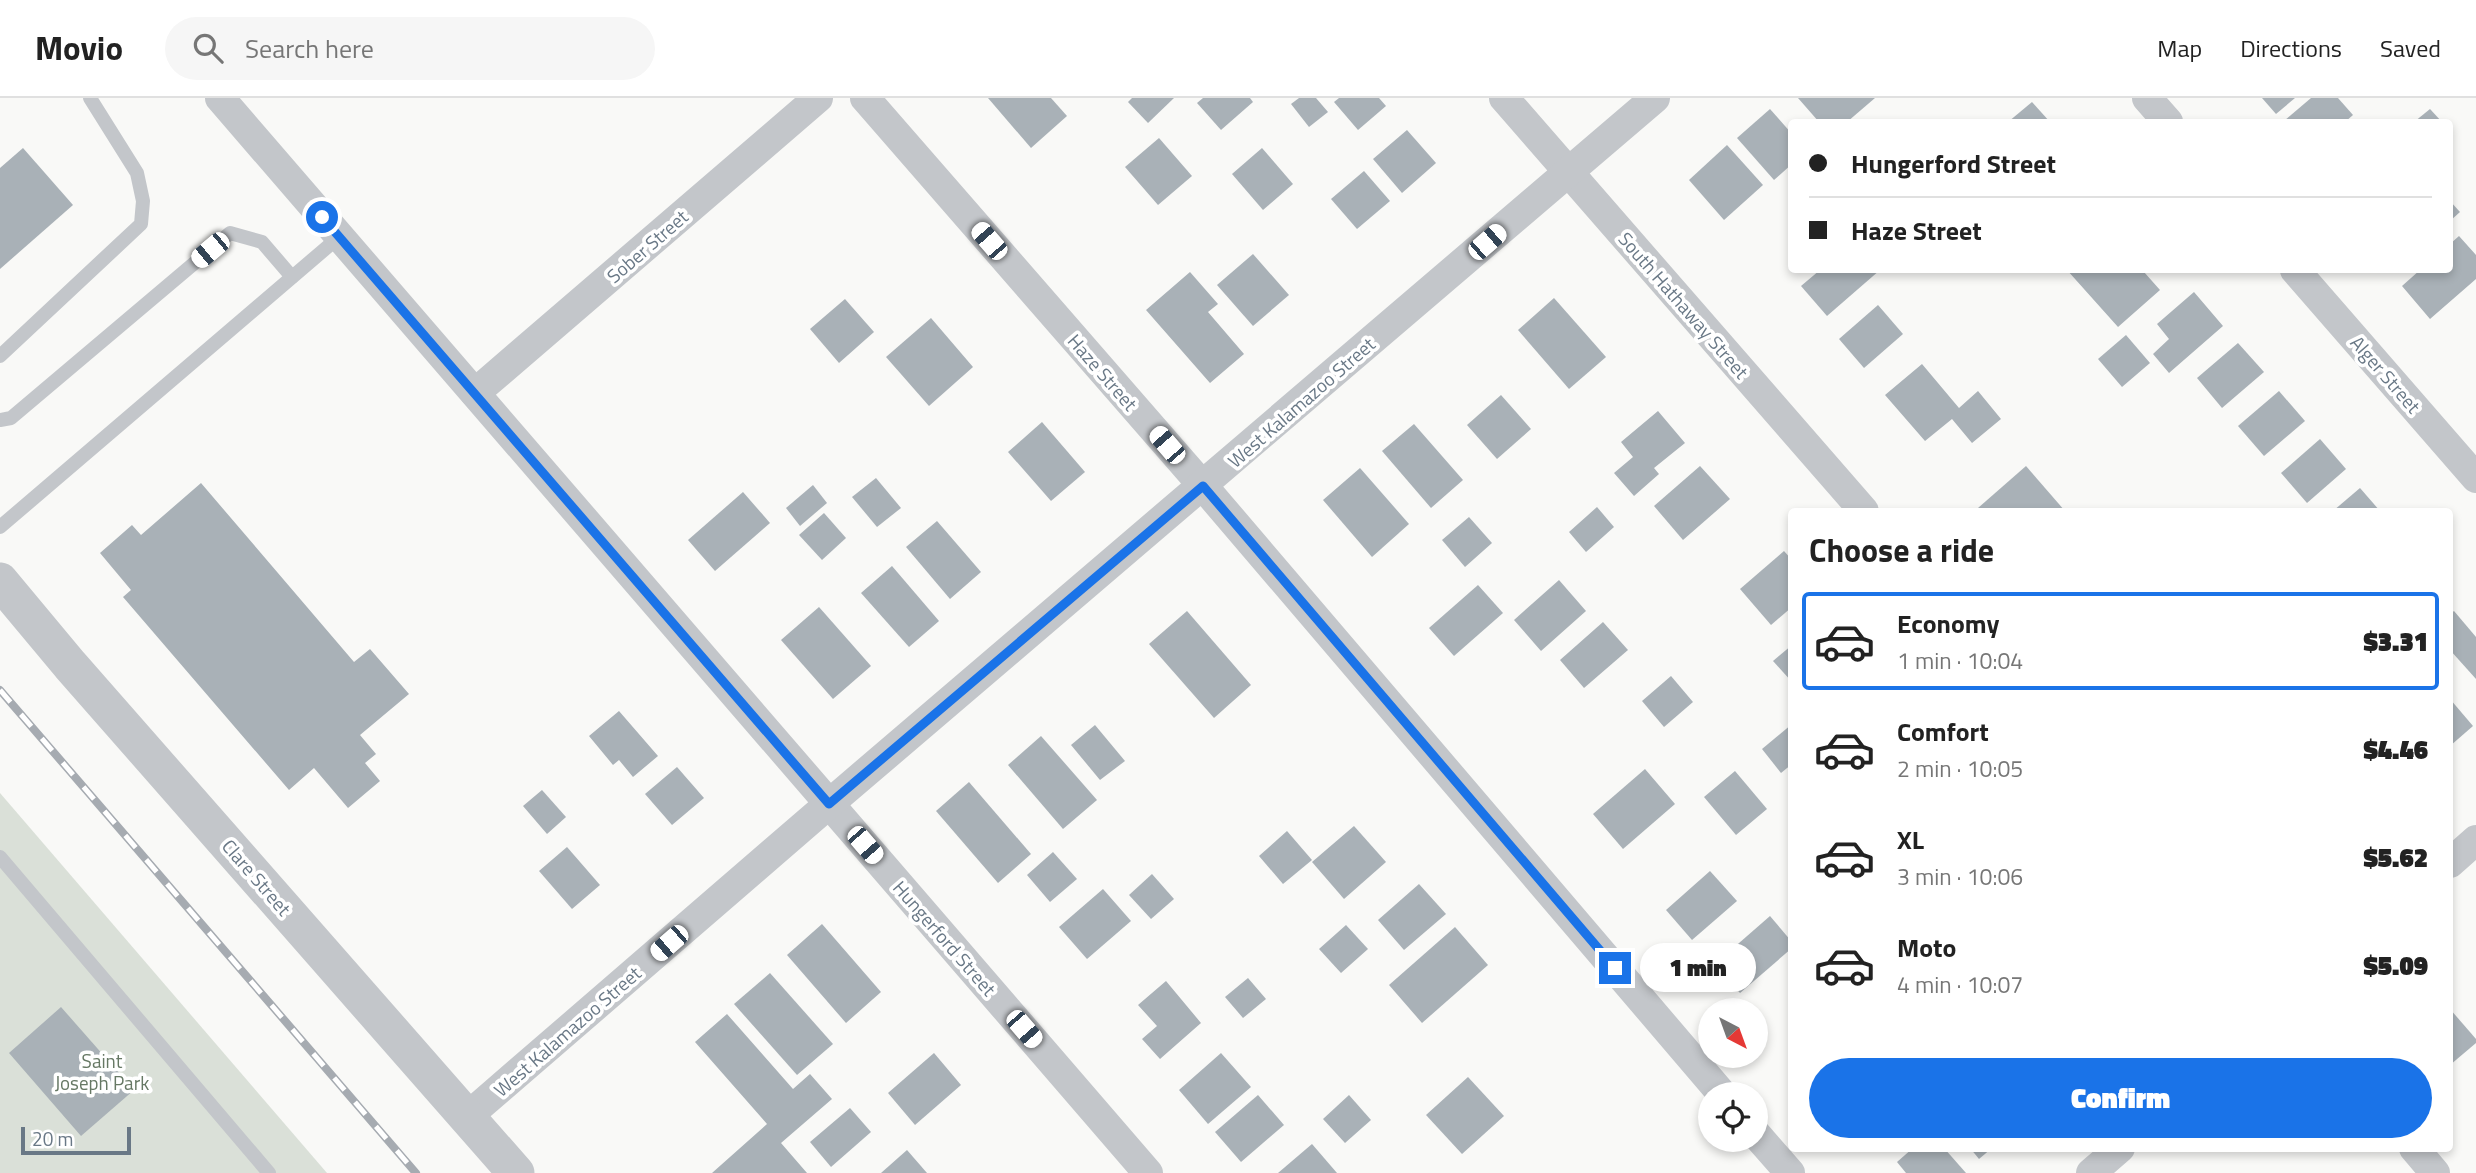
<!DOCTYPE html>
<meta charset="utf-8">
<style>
body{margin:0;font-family:"Titillium Web",sans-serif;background:#f6f6f6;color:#222;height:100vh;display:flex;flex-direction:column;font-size:26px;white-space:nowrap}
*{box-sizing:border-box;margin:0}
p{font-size:23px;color:#767676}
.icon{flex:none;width:38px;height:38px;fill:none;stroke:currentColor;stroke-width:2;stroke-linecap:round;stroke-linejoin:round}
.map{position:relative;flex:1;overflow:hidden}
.sheet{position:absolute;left:1788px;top:410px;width:665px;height:644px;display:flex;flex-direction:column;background:#fff;border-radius:7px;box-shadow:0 4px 10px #0003}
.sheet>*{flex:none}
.guide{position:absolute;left:1788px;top:21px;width:665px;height:154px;border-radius:7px;box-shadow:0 4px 10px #0003;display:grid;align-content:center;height:154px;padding:0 21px;background:#fff}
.needle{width:46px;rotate:139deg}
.buttons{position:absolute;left:1698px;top:900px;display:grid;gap:14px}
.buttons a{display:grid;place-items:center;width:70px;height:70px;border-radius:50%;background:#fff;box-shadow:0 4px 10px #0003;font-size:35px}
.scale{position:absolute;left:21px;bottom:18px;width:110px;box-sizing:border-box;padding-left:7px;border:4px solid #697886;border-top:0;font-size:19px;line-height:24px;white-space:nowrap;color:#697886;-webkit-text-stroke:5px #fff;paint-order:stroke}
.end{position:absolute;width:32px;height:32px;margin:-16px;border:9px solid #1a73e8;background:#fff;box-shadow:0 0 0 4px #fff}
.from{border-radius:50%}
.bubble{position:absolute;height:49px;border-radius:24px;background:#fff;box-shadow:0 4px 10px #0003;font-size:23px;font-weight:800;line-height:49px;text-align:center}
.car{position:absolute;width:21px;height:42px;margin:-21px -10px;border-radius:9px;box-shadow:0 0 5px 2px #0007;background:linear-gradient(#fff 24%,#345 0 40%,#fff 0 76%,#345 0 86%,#fff 0)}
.guide b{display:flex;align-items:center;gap:24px;height:66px;font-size:26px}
.guide b+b{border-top:2px solid #e0e0e0}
.guide i{width:18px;height:18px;background:#222}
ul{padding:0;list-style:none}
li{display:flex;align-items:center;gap:21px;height:98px;margin:0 14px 10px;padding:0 7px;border:4px solid transparent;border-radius:7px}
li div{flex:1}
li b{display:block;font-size:26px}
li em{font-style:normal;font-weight:800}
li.on{border-color:#1a73e8}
li>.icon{width:63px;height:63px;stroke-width:1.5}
h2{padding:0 21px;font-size:32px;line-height:84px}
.button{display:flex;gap:14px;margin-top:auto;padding:14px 21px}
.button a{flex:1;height:80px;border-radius:42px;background:#1a73e8;color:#fff;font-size:28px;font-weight:800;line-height:80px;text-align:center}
header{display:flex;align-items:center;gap:42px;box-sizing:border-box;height:98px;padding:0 35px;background:#fff;border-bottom:2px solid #e0e0e0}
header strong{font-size:33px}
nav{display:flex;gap:38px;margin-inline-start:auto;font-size:24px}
.search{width:490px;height:63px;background:#f6f6f6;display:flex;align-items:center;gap:18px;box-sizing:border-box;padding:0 24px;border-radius:38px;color:#767676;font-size:26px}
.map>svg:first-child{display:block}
.green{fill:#dae0d8}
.building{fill:#a9b1b7}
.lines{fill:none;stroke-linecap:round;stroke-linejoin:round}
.service{stroke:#c3c6ca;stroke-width:14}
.minor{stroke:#c3c6ca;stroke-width:30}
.tertiary{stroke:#c3c6ca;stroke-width:37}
.rail-casing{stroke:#a6abb1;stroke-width:8}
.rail{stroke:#fff;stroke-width:5;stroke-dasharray:16;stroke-linecap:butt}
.route{stroke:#1a73e8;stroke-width:9}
.labels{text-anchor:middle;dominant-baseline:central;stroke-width:7;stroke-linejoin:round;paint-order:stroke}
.street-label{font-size:19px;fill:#697886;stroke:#fff}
.park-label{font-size:19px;fill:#667864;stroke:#fff}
</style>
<header>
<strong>Movio</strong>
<div class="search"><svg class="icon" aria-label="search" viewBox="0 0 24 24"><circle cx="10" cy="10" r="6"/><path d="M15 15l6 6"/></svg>Search here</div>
<nav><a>Map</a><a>Directions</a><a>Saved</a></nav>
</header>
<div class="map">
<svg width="2476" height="1075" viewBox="0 0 2476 1075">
<rect width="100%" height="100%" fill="#f9f9f7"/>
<polygon class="green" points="0,695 327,1075 0,1075"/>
<g class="building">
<polygon points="988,0 1051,0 1067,18 1031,50"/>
<polygon points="1132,0 1174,0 1148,25 1128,4"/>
<polygon points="1203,0 1250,0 1253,4 1221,32 1197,5"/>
<polygon points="1299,0 1316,0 1328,14 1309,29 1291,6"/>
<polygon points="1339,0 1379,0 1386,8 1358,32 1334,4"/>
<polygon points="1798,0 1875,0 1847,24 1819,24"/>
<polygon points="2262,0 2295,0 2276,16"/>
<polygon points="2311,0 2338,0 2353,17 2345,24 2285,24 2284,23"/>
<polygon points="2032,4 2050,24 2008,24"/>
<polygon points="1770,11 1792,36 1792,66 1774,82 1737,40"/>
<polygon points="2430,11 2442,24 2414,24"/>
<polygon points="1407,32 1436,65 1402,95 1373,61"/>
<polygon points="1159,40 1192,78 1158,107 1125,69"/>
<polygon points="1727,47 1763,87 1724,122 1689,82"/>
<polygon points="23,50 73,107 0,171 0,70"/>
<polygon points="1262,50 1293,86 1263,112 1232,76"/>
<polygon points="1364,73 1390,103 1357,131 1331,101"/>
<polygon points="2450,103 2460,114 2450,123"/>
<polygon points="2459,138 2476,157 2476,181 2430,221 2402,188 2420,172 2450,172 2450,146"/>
<polygon points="1253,156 1289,197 1253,228 1217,187"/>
<polygon points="1820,172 1880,172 1827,218 1801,188"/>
<polygon points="2067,172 2147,172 2144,174 2160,192 2118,229"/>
<polygon points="1190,174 1218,206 1208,214 1244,256 1210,285 1146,212"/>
<polygon points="2194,194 2223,228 2169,275 2153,256 2169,241 2157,226"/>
<polygon points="1554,200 1606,259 1569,291 1518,232"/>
<polygon points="845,201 874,234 839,265 810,231"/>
<polygon points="1878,207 1903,236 1864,270 1839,241"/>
<polygon points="931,220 973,269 929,308 886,259"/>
<polygon points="2126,237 2150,265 2122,289 2098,261"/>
<polygon points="2238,245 2264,274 2222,310 2197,280"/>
<polygon points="1922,266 1959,310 1978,293 2001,321 1972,345 1952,321 1925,343 1885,297"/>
<polygon points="2279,293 2305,323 2264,358 2238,328"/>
<polygon points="1501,297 1531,331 1497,361 1467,327"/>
<polygon points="1658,313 1685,345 1654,370 1659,376 1634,398 1614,375 1633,359 1621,344"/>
<polygon points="1042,324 1085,374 1051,403 1008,354"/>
<polygon points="1414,326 1463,382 1431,410 1382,353"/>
<polygon points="2320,341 2346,371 2307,405 2281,375"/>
<polygon points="1700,368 1730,401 1683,442 1654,408"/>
<polygon points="2026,368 2065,413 1980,413 1978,410"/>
<polygon points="1360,370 1409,426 1372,459 1323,402"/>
<polygon points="876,380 901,410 877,429 852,399"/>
<polygon points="201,385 354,564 370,551 409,596 360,637 376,656 365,665 380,683 348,710 314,670 289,692 123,499 131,492 100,455 132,427 141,437"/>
<polygon points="813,387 827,405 800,428 786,410"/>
<polygon points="2360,390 2380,413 2333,413"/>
<polygon points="743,394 770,425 715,473 688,442"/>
<polygon points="1597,409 1614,429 1586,454 1569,434"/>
<polygon points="824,415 846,440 822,462 799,437"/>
<polygon points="1469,419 1492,445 1465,469 1442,442"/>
<polygon points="937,423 981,474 950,501 906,449"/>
<polygon points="1784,453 1792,462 1792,509 1771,527 1740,491"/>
<polygon points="892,468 939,523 909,549 861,495"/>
<polygon points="1559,482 1586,513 1541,553 1514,522"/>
<polygon points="1478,487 1503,515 1454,558 1429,530"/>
<polygon points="819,509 871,568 833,601 781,542"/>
<polygon points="1187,513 1251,587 1214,620 1149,546"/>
<polygon points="2454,513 2476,539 2476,581 2450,552 2450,516"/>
<polygon points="1603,524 1628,552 1584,590 1560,562"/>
<polygon points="1792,547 1792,584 1773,563"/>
<polygon points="1671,578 1693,604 1664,629 1642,603"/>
<polygon points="2450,601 2473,628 2450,648"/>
<polygon points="619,613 658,658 633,679 619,662 613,667 589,638"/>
<polygon points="1792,626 1792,666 1781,675 1762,651"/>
<polygon points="1095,627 1125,663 1100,682 1071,647"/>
<polygon points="1041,638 1097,702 1063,731 1008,667"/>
<polygon points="677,669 704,700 672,727 645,696"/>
<polygon points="1645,671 1675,706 1623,751 1593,716"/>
<polygon points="1735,673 1767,711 1736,737 1704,699"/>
<polygon points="969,684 1031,756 998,785 936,713"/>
<polygon points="542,692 566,719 547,736 523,708"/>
<polygon points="1354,728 1386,764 1344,801 1312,764"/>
<polygon points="1287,733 1312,762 1283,786 1259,758"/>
<polygon points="567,749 600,787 572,811 539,773"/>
<polygon points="1053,754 1077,781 1050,804 1027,777"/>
<polygon points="1710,773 1737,803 1692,842 1666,812"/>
<polygon points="1152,776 1174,801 1151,821 1129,797"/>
<polygon points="1419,786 1446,816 1404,852 1378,822"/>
<polygon points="1103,791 1131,823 1087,861 1059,829"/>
<polygon points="1770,818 1792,844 1792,850 1740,895 1715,866"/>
<polygon points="822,826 881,894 846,925 787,857"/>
<polygon points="1346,827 1368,851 1341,875 1319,851"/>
<polygon points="1455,829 1488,867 1422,925 1389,887"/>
<polygon points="770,875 833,946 797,977 734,906"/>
<polygon points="1248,880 1266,901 1243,920 1225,899"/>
<polygon points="1166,883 1201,925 1160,961 1142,941 1157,928 1138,907"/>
<polygon points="61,909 134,992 81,1038 9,955"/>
<polygon points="2450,911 2476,941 2476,945 2450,967"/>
<polygon points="727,916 793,991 810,976 832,1001 781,1045 807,1075 712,1075 767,1026 695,944"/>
<polygon points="934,955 961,987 915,1027 888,995"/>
<polygon points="1221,955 1251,989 1208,1026 1179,992"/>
<polygon points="1468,979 1504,1018 1462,1056 1426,1017"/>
<polygon points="1258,997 1284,1027 1241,1064 1215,1034"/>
<polygon points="1349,997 1371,1022 1345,1045 1323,1021"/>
<polygon points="850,1010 871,1034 831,1069 810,1044"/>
<polygon points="1312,1046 1337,1075 1278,1075"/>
<polygon points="1913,1050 1944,1050 1966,1075 1906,1075 1897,1064"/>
<polygon points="1970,1050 1992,1050 1979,1061"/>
<polygon points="907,1052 927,1075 881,1075"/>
</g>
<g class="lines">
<g class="service">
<polyline points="0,258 141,126 143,103 137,75 90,0"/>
<polyline points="0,322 11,320 230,135 262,144 292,179"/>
<polyline points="0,429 339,139"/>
<polyline points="0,759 269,1075"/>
</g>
<g class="minor">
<polyline points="220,0 1148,1075"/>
<polyline points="865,0 1203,388 1722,996"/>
<polyline points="1504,0 1864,413"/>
<polyline points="2147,0 2168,24"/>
<polyline points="2295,172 2476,380"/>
<polyline points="475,295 818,0"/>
<polyline points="2450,765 2476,742"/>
<polyline points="468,1018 829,706 1655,0"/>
<polyline points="1755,1035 1790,1075"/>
<polyline points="2414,1050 2435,1075"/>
<polyline points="2091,1075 2120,1050"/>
</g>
<polyline class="tertiary" points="0,483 70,567 516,1075"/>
<defs>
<polyline id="rail" points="0,592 416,1075"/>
</defs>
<use href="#rail" class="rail-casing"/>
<use href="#rail" class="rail"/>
</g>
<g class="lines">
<polyline class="route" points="322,119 829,706 1203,388 1615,870"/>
</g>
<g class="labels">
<g class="street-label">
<text transform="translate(647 148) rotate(-41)">Sober Street</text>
<text transform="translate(1684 207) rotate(49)">South Hathaway Street</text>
<text transform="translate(1103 274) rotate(49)">Haze Street</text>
<text transform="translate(2386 276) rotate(49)">Alger Street</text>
<text transform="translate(1301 304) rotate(-41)">West Kalamazoo Street</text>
<text transform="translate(257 779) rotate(49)">Clare Street</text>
<text transform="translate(945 840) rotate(49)">Hungerford Street</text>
<text transform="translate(567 933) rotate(-41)">West Kalamazoo Street</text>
</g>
<g class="park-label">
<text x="102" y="962">Saint<tspan x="102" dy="22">Joseph Park</tspan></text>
</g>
</g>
</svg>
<div class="buttons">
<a><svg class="needle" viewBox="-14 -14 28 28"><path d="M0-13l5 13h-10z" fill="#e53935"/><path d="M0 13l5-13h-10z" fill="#767676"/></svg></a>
<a><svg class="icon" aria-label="locate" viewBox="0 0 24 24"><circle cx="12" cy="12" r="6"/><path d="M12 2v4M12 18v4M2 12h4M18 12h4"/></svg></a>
</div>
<div class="scale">20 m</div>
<i class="end from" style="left:322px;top:119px"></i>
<i class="end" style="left:1615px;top:870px"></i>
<div class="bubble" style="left:1640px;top:845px;width:116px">1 min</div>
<i class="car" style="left:989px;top:143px;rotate:319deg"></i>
<i class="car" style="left:1487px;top:144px;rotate:49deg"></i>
<i class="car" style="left:210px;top:152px;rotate:230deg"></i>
<i class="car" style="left:1167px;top:347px;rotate:319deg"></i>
<i class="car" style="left:865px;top:747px;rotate:139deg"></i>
<i class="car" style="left:669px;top:845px;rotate:229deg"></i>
<i class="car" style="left:1024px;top:931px;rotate:139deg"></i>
<div class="guide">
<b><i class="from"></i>Hungerford Street</b>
<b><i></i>Haze Street</b>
</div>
<section class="sheet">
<h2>Choose a ride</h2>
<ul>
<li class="on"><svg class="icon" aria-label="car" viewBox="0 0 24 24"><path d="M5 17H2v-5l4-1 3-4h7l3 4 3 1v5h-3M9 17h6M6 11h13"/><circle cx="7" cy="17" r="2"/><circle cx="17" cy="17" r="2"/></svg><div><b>Economy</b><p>1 min · 10:04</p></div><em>$3.31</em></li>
<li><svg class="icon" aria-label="car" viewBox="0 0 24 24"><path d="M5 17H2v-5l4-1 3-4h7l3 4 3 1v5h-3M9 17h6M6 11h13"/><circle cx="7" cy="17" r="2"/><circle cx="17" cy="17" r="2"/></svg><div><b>Comfort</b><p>2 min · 10:05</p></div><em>$4.46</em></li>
<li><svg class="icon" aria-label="car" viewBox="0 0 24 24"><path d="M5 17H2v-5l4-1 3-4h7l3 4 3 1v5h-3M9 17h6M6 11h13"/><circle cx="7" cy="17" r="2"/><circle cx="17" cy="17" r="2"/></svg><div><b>XL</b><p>3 min · 10:06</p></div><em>$5.62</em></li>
<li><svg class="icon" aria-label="car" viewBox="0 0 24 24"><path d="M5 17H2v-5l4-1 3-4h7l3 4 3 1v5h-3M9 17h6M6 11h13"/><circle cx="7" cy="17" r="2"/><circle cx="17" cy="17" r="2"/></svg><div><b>Moto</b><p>4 min · 10:07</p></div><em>$5.09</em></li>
</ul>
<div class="button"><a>Confirm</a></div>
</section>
</div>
